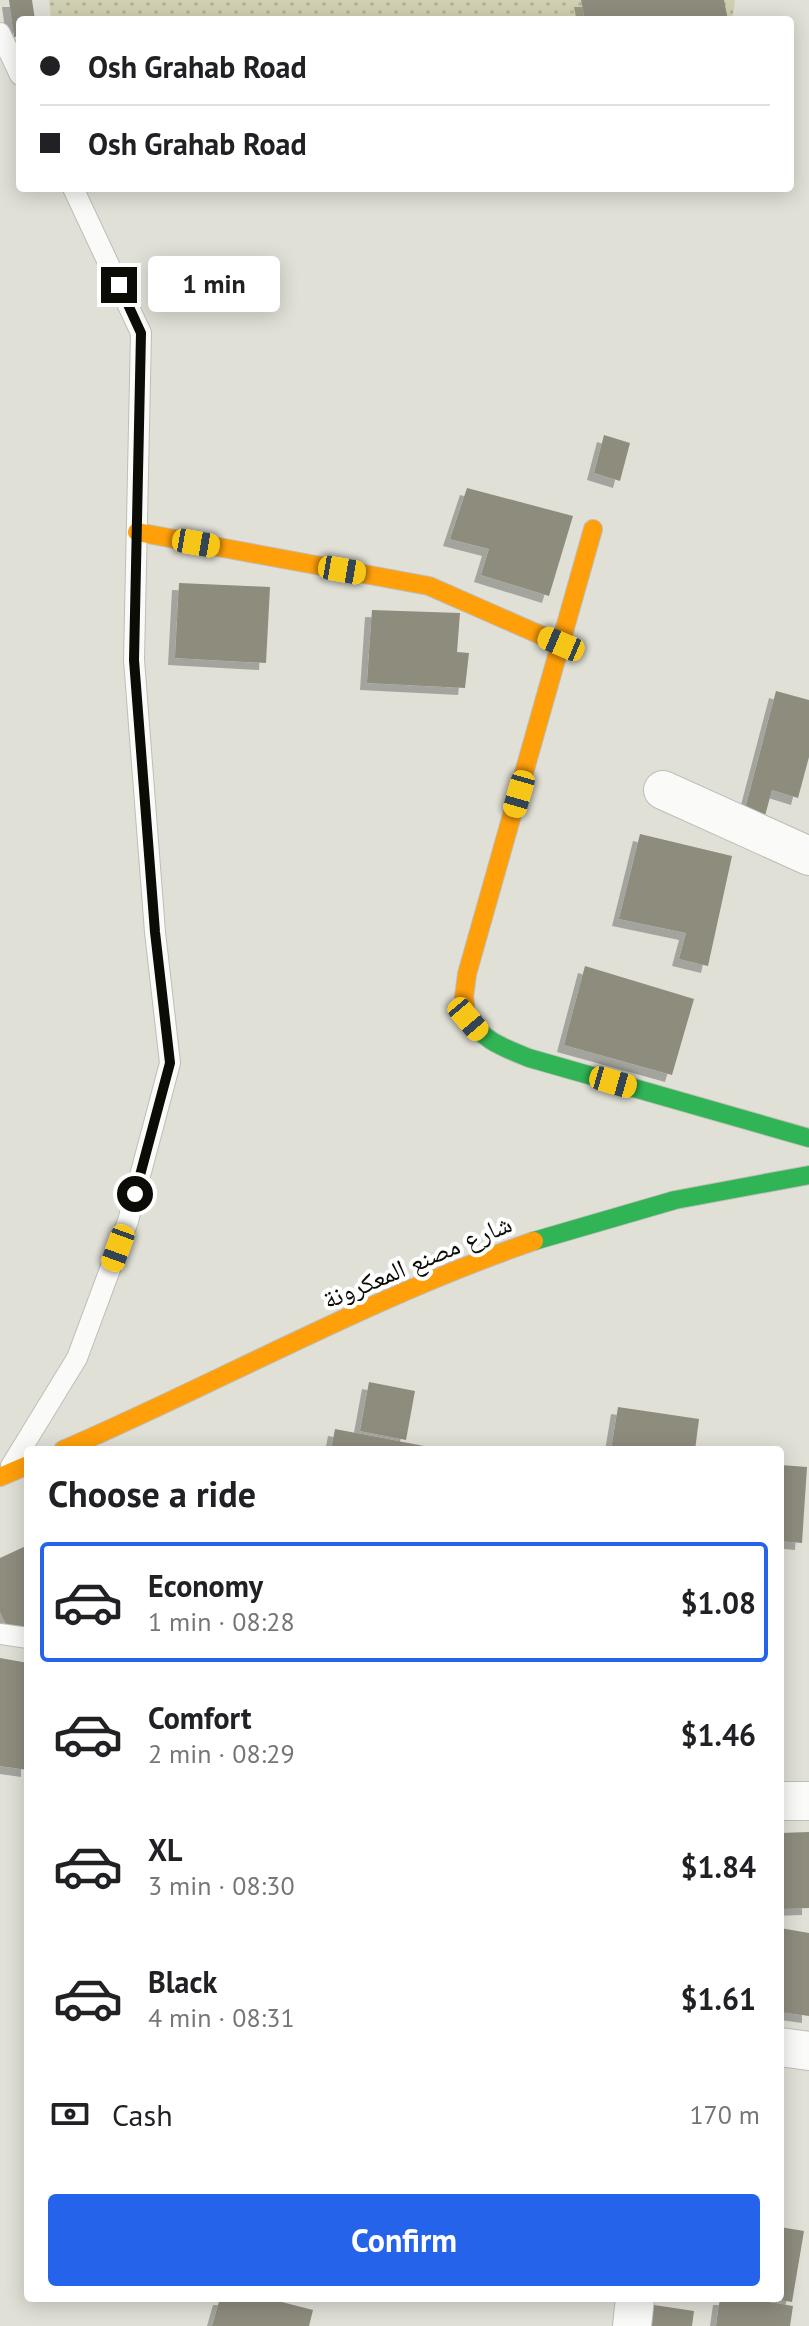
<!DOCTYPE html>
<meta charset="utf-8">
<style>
body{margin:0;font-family:"PT Sans","Noto Naskh Arabic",sans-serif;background:#f6f6f6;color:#202124;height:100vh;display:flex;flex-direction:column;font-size:30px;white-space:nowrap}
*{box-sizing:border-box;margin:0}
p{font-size:26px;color:#757577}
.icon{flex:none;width:44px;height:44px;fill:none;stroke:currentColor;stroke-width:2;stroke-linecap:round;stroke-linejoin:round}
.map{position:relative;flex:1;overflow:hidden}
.side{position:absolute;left:24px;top:1446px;width:760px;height:856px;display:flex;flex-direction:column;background:#fff;border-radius:8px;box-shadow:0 4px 20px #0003}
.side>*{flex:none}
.guide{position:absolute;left:16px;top:16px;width:778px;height:176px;border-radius:8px;box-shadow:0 4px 20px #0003;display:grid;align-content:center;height:176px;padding:0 24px;background:#fff}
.end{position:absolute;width:36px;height:36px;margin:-18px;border:10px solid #0c0c06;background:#fff;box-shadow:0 0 0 4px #fff}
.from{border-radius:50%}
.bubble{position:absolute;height:56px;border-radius:8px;background:#fff;box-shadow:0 4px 20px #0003;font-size:26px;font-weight:700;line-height:56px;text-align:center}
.car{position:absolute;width:24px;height:48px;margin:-24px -12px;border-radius:10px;box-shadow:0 0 6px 2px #0007;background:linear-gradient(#f5c518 24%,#345 0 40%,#f5c518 0 76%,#345 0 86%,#f5c518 0)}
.guide b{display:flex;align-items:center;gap:28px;height:76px;font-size:30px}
.guide b+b{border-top:2px solid #e0e0e0}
.guide i{width:20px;height:20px;background:#202124}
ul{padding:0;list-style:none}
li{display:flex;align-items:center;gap:24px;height:120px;margin:0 16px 12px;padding:0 8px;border:4px solid transparent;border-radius:8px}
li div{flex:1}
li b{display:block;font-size:30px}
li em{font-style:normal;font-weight:700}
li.active{border-color:#2563eb}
li>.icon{width:72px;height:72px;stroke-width:1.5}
h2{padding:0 24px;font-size:36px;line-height:96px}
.pay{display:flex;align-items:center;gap:20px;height:88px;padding:0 24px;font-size:30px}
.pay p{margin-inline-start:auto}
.cta{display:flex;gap:16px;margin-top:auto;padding:16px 24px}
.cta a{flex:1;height:92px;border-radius:8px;background:#2563eb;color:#fff;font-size:32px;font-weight:700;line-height:92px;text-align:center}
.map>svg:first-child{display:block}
.park{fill:url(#park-dots)}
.building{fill:#8d8c7d;filter:url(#shadow)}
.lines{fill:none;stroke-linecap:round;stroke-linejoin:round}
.lane-casing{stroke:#bebeb7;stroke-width:22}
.street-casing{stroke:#bebeb7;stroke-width:40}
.fast-casing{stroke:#bebeb7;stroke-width:20}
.slow-casing{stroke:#bebeb7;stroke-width:20}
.lane{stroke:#fafaf9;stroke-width:20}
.street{stroke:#fafaf9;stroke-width:38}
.fast{stroke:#30b455;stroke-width:18}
.slow{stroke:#ff9f0a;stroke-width:18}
.route{stroke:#0c0c06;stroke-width:10}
.labels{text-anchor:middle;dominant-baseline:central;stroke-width:8;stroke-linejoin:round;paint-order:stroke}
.street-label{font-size:26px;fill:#0c0c06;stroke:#fff}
</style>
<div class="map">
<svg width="809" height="2326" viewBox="0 0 809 2326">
<defs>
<pattern id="park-dots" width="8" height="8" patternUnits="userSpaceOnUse" patternTransform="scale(2)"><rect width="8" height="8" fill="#d1d0b2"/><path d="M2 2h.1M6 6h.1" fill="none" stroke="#b2b198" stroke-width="1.8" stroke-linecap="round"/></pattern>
<filter id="shadow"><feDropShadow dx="-7" dy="7" stdDeviation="0" flood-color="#0004"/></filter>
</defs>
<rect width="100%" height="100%" fill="#e0e0d7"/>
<polygon class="park" points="49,0 735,0 732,20 51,20"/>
<g class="building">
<polygon points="9,0 32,0 35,20 20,20 20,36 14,37"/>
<polygon points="581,0 724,0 728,20 585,20"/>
<polygon points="604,435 630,443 620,481 594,473"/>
<polygon points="467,488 573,516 549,596 481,575 489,549 450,539"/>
<polygon points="179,583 270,587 266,663 175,658"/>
<polygon points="372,610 460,613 457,652 469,653 465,688 367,683"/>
<polygon points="776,691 809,700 809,757 798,798 772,790 763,823 743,817"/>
<polygon points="640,834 732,856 708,966 679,959 686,933 619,919"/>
<polygon points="585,966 694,999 672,1075 564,1045"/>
<polygon points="369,1382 415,1391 406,1440 360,1431"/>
<polygon points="618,1407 699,1419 695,1450 611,1450"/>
<polygon points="335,1429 424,1446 423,1450 331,1450"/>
<polygon points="780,1465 807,1467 802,1543 780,1541"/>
<polygon points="28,1545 28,1628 7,1627 0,1612 0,1558"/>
<polygon points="0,1658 28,1663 28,1770 0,1766"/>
<polygon points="809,1832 809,1908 780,1909 780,1833"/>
<polygon points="780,1928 809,1933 809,2016 780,2012"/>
<polygon points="780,2227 804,2231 792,2302 780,2300"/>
<polygon points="220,2298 266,2298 313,2310 309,2326 212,2326"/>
<polygon points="720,2298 745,2298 793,2306 790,2326 716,2326"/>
<polygon points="654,2305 694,2311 692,2326 651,2326"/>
</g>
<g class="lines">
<defs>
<g id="lane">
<polyline points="0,33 20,75"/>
<polyline points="11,1466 77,1358 128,1221 170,1063 155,932 134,660 141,333 73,188"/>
<polyline points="0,1634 28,1638"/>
</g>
<g id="street">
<polyline points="663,790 809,856"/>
<polyline points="780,1801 809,1801"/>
<polyline points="780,2047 809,2051"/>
<polyline points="632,2326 635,2298"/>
</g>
<g id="fast">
<path d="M466,1012C478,1039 504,1048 529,1058L809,1138"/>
<polyline points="534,1241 675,1200 809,1175"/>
</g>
<g id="slow">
<polyline points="137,532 429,586 561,644"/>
<polyline points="466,1012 464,997 467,974 593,529"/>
<path d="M63,1450C220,1382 371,1297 534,1241"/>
<polyline points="0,1477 28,1465"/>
</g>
</defs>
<use href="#lane" class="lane-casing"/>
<use href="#street" class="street-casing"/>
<use href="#fast" class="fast-casing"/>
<use href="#slow" class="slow-casing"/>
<use href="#lane" class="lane"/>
<use href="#street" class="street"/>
<use href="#fast" class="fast"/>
<use href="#slow" class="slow"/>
</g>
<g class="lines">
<polyline class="route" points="119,285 141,333 134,660 155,932 170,1063 135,1194"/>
</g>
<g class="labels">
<g class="street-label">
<text transform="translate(417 1261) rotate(-23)">شارع مصنع المعكرونة</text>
</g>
</g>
</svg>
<i class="end from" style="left:135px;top:1194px"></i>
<i class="end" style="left:119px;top:285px"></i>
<div class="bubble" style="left:148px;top:256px;width:132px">1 min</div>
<i class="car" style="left:196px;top:543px;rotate:100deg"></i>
<i class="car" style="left:342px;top:570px;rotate:100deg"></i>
<i class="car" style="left:561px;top:644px;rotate:293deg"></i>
<i class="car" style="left:519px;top:794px;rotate:196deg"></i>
<i class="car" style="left:468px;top:1019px;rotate:140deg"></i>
<i class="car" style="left:613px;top:1082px;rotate:106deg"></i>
<i class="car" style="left:118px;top:1248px;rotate:200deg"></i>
<div class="guide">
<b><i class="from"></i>Osh Grahab Road</b>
<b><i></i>Osh Grahab Road</b>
</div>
<section class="side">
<h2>Choose a ride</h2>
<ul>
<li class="active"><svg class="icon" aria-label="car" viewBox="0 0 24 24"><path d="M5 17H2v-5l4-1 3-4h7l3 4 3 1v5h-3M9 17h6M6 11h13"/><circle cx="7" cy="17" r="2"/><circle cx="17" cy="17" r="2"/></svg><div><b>Economy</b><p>1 min · 08:28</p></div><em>$1.08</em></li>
<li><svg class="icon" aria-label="car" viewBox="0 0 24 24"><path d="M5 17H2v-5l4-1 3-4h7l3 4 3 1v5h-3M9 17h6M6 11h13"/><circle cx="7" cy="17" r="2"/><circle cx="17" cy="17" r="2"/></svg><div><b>Comfort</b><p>2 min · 08:29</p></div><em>$1.46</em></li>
<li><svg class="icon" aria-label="car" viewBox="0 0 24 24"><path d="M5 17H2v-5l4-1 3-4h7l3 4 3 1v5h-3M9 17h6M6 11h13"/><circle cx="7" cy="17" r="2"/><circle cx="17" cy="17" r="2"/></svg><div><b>XL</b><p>3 min · 08:30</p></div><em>$1.84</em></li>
<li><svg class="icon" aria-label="car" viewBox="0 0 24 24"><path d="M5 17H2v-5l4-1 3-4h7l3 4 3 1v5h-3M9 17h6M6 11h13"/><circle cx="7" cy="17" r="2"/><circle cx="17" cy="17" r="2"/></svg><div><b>Black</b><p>4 min · 08:31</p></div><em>$1.61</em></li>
</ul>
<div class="pay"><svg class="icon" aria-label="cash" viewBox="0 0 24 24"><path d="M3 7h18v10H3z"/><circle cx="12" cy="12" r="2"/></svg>Cash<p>170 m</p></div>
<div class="cta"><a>Confirm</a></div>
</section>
</div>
